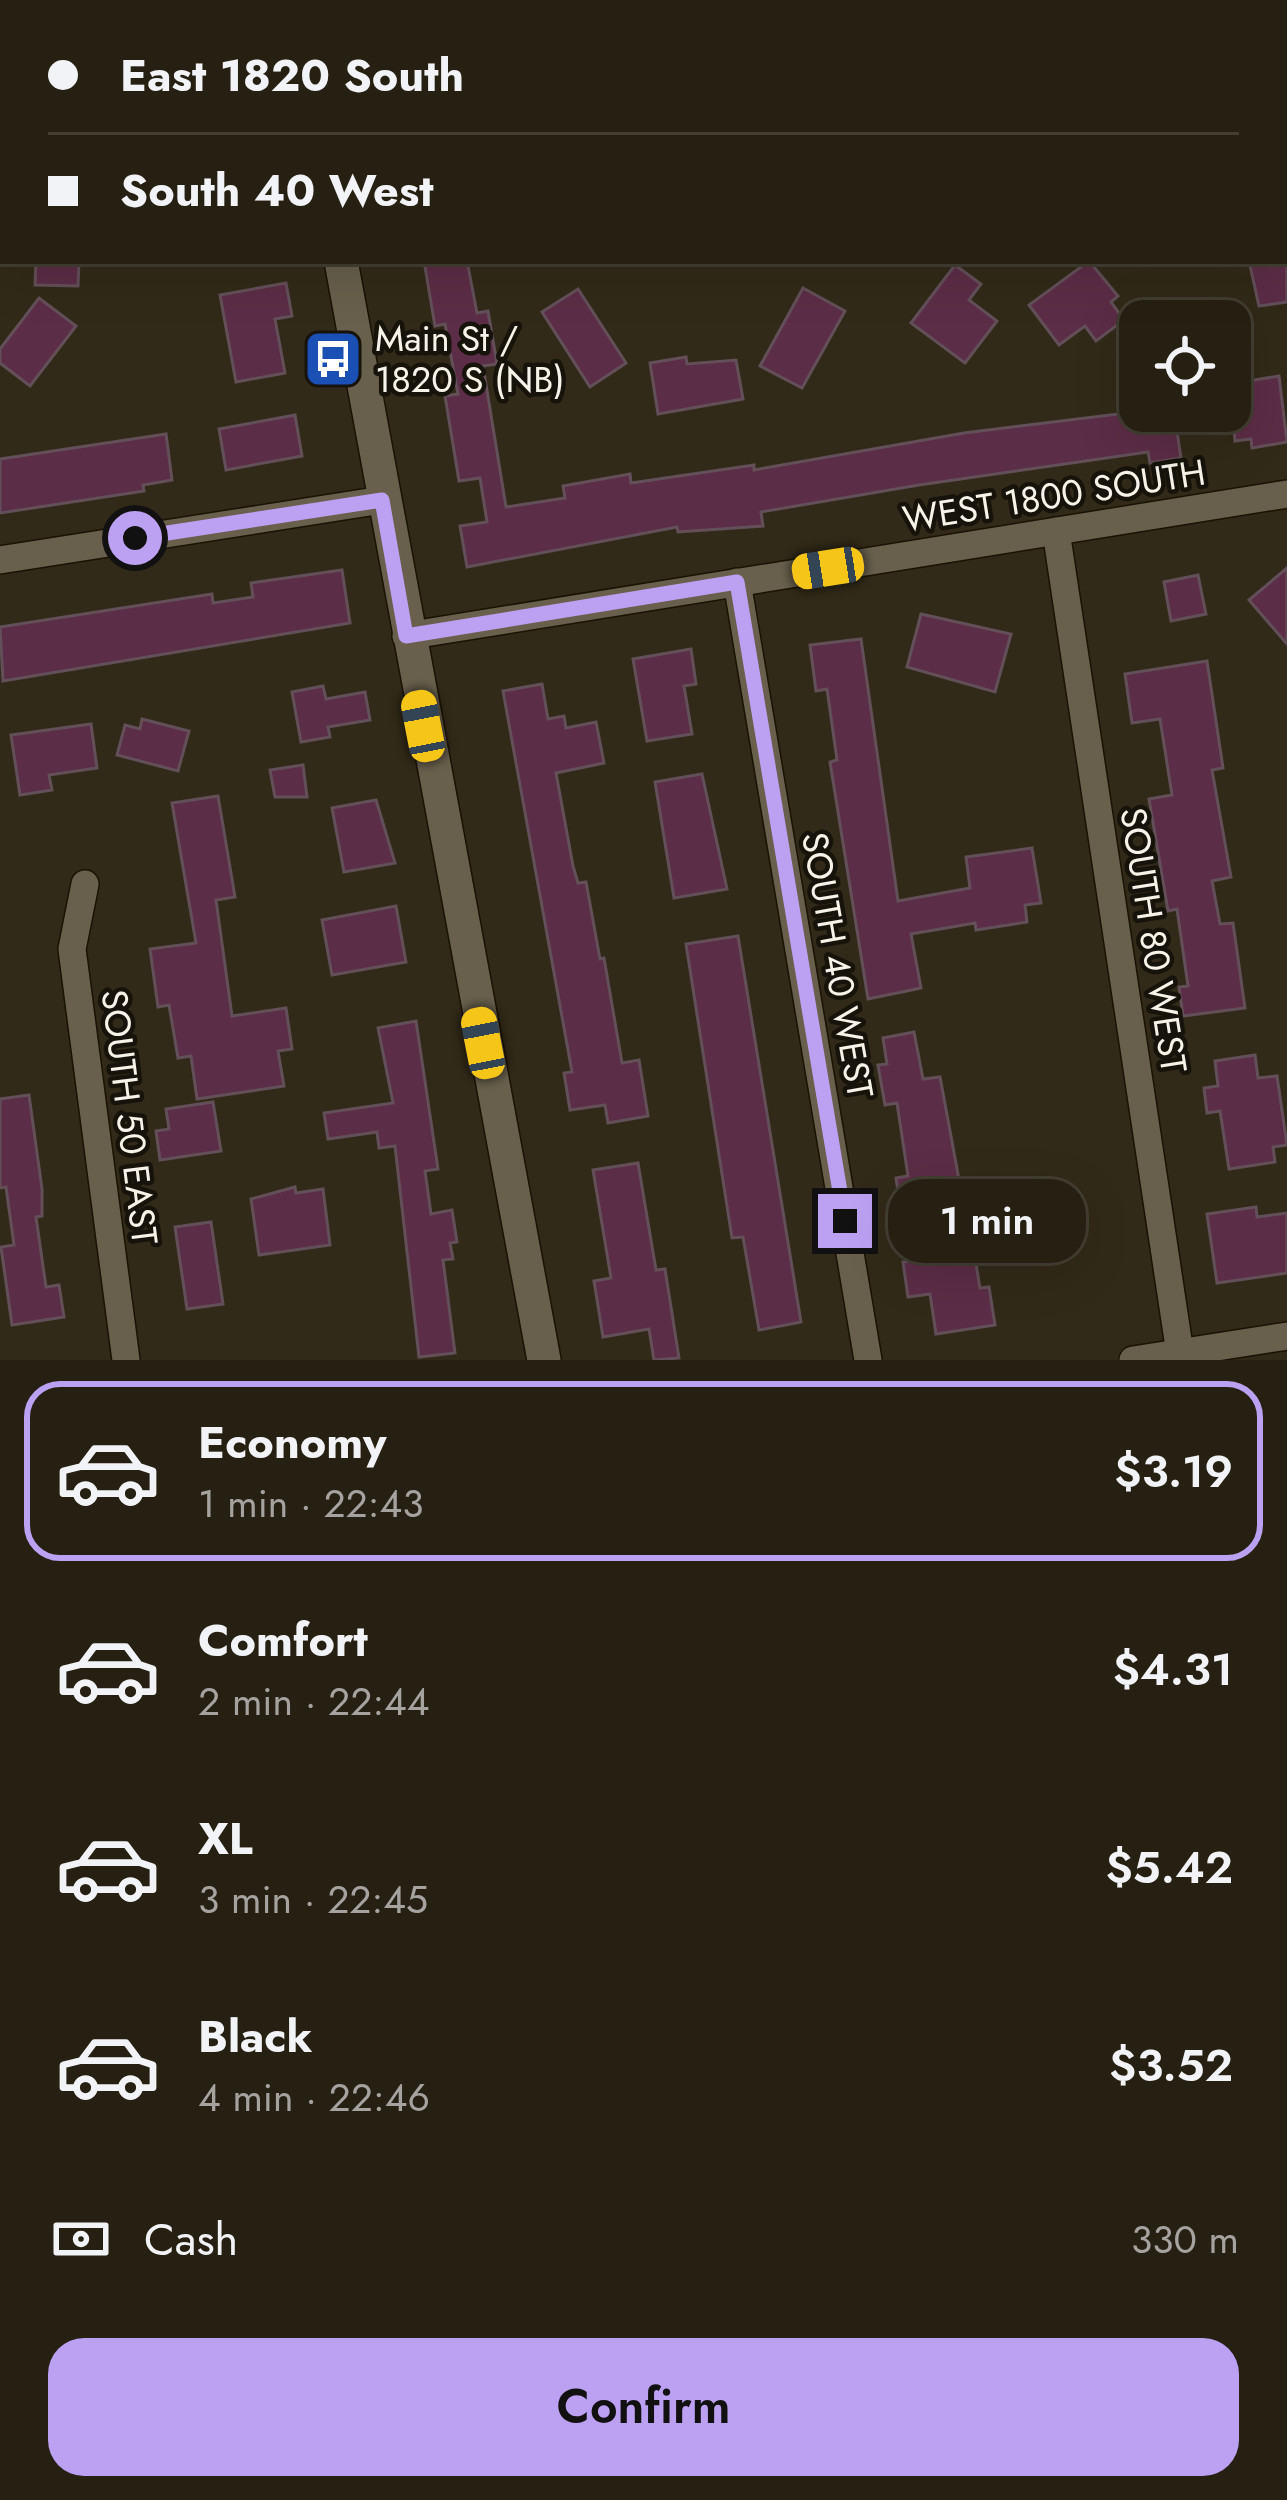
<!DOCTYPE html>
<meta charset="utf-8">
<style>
body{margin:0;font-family:Jost,sans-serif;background:#2e281b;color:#f1f3f6;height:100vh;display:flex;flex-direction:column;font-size:45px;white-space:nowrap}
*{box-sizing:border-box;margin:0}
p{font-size:39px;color:#a4a39f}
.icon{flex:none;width:66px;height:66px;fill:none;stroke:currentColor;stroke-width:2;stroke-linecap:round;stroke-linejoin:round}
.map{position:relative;height:1360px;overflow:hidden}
.side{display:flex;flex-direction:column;background:#262012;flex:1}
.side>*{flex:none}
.top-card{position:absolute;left:0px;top:0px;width:1287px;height:264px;box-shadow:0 12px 48px #0002,0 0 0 3px #423e32;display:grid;align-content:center;height:264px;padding:0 48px;background:#262012}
.buttons{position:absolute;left:1119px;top:300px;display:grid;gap:24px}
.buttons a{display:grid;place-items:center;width:132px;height:132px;border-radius:24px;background:#262012;box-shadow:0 12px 48px #0002,0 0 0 3px #423e32;font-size:60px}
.end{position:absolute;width:54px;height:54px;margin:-27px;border:15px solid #bca0f2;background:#111;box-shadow:0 0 0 6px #111}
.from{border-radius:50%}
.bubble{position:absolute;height:84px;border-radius:36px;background:#262012;box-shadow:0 12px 48px #0002,0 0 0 3px #423e32;font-size:39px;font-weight:600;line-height:84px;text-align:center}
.car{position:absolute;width:36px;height:72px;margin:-36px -18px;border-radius:15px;box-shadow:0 0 9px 3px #0007;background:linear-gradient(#f5c518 24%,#345 0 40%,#f5c518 0 76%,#345 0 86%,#f5c518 0)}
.top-card b{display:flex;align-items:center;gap:42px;height:114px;font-size:45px}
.top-card b+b{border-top:3px solid #423e32}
.top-card i{width:30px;height:30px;background:#f1f3f6}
ul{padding:21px 0 0;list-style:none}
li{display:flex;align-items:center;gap:36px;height:180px;margin:0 24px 18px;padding:0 24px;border:6px solid transparent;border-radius:36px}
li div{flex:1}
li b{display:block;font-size:45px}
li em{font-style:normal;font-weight:600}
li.current{border-color:#bca0f2}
li>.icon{width:108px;height:108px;stroke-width:1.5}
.pay{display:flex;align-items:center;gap:30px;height:132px;padding:0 48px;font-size:45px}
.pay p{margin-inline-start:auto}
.button{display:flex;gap:24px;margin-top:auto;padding:24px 48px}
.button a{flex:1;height:138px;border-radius:36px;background:#bca0f2;color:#111;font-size:48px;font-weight:600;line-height:138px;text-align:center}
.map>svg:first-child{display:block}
.building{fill:#5c2d46;stroke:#634f58;stroke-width:3}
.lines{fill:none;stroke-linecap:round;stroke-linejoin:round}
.minor-casing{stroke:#1a1203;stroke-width:30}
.tertiary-casing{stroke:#1a1203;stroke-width:36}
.minor{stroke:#685f4c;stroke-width:27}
.tertiary{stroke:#685f4c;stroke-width:33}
.route{stroke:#bca0f2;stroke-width:15}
.labels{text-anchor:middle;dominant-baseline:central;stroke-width:9;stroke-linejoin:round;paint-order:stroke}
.poi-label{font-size:36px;fill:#f8f3e8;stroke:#16130b;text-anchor:start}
.street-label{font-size:36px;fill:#f8f3e8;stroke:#16130b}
</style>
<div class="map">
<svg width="1287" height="1360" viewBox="0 0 1287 1360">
<rect width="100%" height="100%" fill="#322a18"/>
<g class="building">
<polygon points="36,261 79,261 78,286 35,285"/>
<polygon points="424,261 467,261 477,313 488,311 497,364 483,366 506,507 565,498 563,486 630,474 631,483 754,465 754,470 964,433 1143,411 1174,411 1181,458 1150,463 1148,452 919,485 761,512 763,526 678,532 677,527 467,567 460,526 487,522 480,478 459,481 445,396 458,394 445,324 435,326"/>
<polygon points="1089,261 1118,296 1111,302 1124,320 1096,341 1085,326 1059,345 1029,305"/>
<polygon points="1249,261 1287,261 1287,302 1259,306"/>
<polygon points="955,265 981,284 969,300 997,321 965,363 911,323"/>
<polygon points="286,283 292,316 275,319 285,373 236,382 220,295"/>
<polygon points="803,288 845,311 802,388 760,366"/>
<polygon points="578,289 626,363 590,387 542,312"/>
<polygon points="39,298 76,326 30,386 0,363 0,349"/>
<polygon points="686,357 687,364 736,360 743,399 658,414 650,363"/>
<polygon points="1279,376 1287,442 1252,448 1251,439 1235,441 1230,384"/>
<polygon points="295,415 302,456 226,470 219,429"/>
<polygon points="166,434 172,480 143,485 144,491 0,513 0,459"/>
<polygon points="1287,568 1287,644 1249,600"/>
<polygon points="342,570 350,623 3,681 0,627 212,594 213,603 253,597 251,583"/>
<polygon points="1198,575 1206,614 1171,621 1164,582"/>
<polygon points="921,614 1011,634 995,692 907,667"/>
<polygon points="861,639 898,901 970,888 966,857 1032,848 1041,903 1025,905 1027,922 976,930 975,923 911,934 921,988 868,999 830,762 837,760 827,689 816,691 810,645"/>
<polygon points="691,649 696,684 684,686 692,734 647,741 633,659"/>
<polygon points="1207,661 1223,768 1212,770 1231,877 1212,881 1220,924 1233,923 1245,1008 1183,1016 1179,987 1188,986 1177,909 1168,911 1149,799 1172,795 1160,719 1132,723 1125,674"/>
<polygon points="542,684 548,719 564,716 566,728 596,722 604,763 556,773 573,866 578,883 586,882 600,959 604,958 622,1063 639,1060 648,1116 608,1123 605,1105 570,1110 564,1073 572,1072 503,691"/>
<polygon points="323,686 326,699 365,692 370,720 328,727 330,737 301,742 292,692"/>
<polygon points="142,719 189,731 178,771 117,755 125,725 140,729"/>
<polygon points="91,724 97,768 49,775 52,790 20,795 11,735"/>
<polygon points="303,765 307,797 275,797 270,770"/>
<polygon points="702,774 727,889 674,898 655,782"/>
<polygon points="218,796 235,897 216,900 232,1016 286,1008 292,1049 278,1051 284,1086 197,1099 191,1056 178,1058 169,1005 158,1007 150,949 196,943 172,803"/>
<polygon points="376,800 395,863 344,872 332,808"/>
<polygon points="396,906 406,962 332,975 322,920"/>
<polygon points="738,936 801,1322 759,1330 743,1237 732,1238 686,944"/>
<polygon points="416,1021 438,1169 425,1171 431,1214 452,1210 457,1242 450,1243 453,1259 443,1260 455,1353 419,1357 395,1146 379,1148 377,1132 328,1139 324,1113 393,1103 378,1028"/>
<polygon points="914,1032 923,1079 940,1077 963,1201 901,1211 896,1178 908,1176 897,1103 885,1105 878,1065 887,1064 883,1038"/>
<polygon points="1255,1055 1258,1078 1277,1076 1287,1145 1273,1147 1275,1162 1229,1169 1220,1111 1207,1113 1204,1088 1218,1086 1215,1061"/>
<polygon points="29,1095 42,1189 42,1216 36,1217 46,1287 59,1285 64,1317 12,1325 1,1247 14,1245 6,1187 0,1188 0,1099"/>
<polygon points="213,1102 221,1151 160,1160 156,1131 169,1129 166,1109"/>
<polygon points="638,1163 656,1270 665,1269 679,1358 654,1360 649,1329 603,1337 594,1281 611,1278 593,1170"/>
<polygon points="295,1187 296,1193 323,1189 330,1245 259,1255 251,1199"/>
<polygon points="1256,1207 1257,1217 1287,1213 1287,1273 1217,1283 1207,1214"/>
<polygon points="211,1222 223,1304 187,1309 175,1227"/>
<polygon points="974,1252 980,1288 989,1287 995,1325 936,1334 930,1294 908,1297 903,1262"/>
</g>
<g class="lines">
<defs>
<g id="minor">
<polyline points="638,0 638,3"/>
<polyline points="998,0 1002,3"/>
<polyline points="1284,165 1287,165"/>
<polyline points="1056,531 1181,1360"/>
<polyline points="0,560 382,500"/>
<polyline points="737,582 868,1360"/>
<polyline points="406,636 1287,494"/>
<polyline points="85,884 72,949 126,1360"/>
<polyline points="1133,1360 1287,1336"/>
</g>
<g id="tertiary">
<polyline points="295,0 296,3"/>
<polyline points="341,261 544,1360"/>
</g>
</defs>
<use href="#minor" class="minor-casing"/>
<use href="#tertiary" class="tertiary-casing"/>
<use href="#minor" class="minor"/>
<use href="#tertiary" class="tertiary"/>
</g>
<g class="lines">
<polyline class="route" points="135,538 382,500 406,636 737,582 845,1221"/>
</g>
<defs>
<symbol id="bus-square" viewBox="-11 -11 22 22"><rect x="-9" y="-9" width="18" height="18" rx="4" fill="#1a4fb4" stroke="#16130b"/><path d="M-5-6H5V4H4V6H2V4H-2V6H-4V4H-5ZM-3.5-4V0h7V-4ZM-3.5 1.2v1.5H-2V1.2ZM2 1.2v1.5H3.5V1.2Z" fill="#fff"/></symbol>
</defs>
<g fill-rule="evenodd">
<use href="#bus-square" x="300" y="326" width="66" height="66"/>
</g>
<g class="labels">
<g class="poi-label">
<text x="375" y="338">Main St /<tspan x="375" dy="41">1820 S (NB)</tspan></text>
</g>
<g class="street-label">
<text transform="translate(1054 495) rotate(-9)">WEST 1800 SOUTH</text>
<text transform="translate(1154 940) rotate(81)">SOUTH 80 WEST</text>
<text transform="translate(838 965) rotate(80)">SOUTH 40 WEST</text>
<text transform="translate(130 1117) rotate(83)">SOUTH 50 EAST</text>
</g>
</g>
</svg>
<div class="buttons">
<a><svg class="icon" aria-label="locate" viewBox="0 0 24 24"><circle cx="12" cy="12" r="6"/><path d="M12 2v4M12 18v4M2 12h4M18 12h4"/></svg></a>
</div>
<i class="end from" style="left:135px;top:538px"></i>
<i class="end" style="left:845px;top:1221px"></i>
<div class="bubble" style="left:888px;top:1179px;width:198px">1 min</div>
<i class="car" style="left:828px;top:568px;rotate:261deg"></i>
<i class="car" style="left:423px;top:726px;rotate:349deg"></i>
<i class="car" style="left:483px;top:1043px;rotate:349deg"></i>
<div class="top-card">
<b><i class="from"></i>East 1820 South</b>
<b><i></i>South 40 West</b>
</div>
</div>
<section class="side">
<ul>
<li class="current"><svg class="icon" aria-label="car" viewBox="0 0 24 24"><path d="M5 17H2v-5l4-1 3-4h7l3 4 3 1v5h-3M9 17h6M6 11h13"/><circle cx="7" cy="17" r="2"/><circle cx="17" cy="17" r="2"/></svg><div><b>Economy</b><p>1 min · 22:43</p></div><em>$3.19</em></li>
<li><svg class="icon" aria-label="car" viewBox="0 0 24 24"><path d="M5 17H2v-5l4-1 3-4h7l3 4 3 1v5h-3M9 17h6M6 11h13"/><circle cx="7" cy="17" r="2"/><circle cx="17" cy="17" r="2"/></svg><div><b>Comfort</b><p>2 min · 22:44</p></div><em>$4.31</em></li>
<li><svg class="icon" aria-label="car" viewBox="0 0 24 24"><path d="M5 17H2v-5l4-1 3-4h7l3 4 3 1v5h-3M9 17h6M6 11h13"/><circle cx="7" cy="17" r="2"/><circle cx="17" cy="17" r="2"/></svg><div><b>XL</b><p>3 min · 22:45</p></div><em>$5.42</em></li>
<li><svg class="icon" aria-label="car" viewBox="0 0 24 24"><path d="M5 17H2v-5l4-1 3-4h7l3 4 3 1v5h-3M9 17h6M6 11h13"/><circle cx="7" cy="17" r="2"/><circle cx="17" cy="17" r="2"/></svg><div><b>Black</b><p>4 min · 22:46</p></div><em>$3.52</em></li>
</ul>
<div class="pay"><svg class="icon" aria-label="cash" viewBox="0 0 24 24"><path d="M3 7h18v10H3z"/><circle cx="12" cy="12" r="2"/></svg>Cash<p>330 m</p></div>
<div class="button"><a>Confirm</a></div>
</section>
